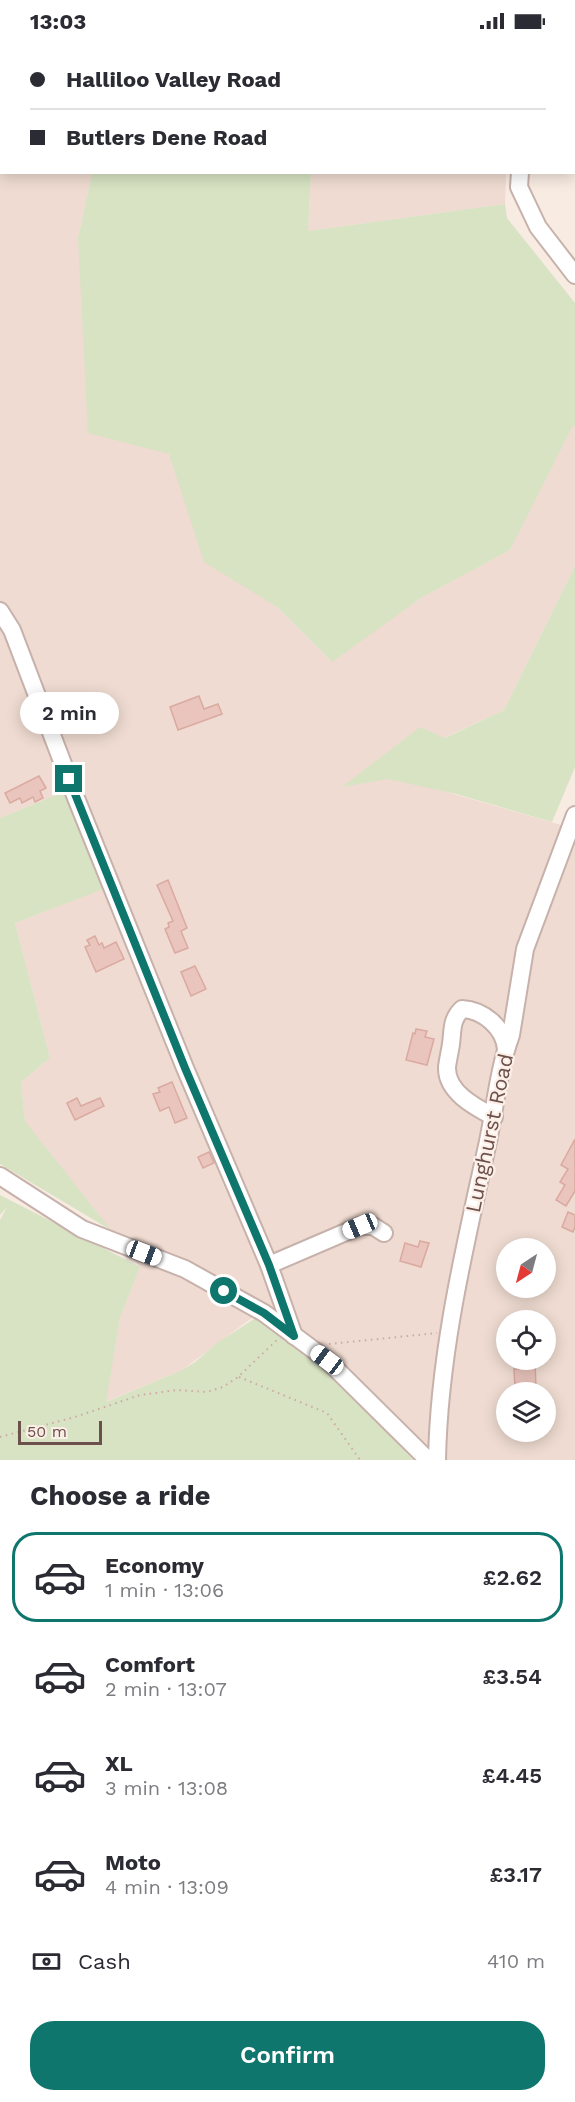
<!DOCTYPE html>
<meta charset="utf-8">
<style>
body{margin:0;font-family:"Work Sans",sans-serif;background:#f7f7f7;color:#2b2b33;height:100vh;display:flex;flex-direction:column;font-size:22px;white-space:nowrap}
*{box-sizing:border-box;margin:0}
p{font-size:20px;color:#7c7c81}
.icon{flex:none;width:33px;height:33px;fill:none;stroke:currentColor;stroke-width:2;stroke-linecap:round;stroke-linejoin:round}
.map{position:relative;height:1418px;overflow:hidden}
.details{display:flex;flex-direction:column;background:#fff;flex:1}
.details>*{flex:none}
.banner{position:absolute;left:0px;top:0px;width:576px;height:132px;box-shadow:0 3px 15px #0003;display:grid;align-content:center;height:132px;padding:0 30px;background:#fff}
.needle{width:39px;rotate:216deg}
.controls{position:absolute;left:496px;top:1196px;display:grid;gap:12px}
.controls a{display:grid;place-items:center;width:60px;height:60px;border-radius:50%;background:#fff;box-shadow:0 3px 15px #0003;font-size:30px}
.scale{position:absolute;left:18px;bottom:15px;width:84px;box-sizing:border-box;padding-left:6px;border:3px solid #6c504c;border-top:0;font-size:16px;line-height:21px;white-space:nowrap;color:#6c504c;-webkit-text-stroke:4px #fcefe7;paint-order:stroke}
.end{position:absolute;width:27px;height:27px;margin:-14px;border:8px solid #0f766e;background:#fff;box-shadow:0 0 0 3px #fff}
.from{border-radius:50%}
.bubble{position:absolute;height:42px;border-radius:21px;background:#fff;box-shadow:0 3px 15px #0003;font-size:20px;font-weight:600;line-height:42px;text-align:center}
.car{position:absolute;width:18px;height:36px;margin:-18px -9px;border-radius:8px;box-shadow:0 0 4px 2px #0007;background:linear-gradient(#fff 24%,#345 0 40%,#fff 0 76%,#345 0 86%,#fff 0)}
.banner b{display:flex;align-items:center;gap:21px;height:57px;font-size:22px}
.banner b+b{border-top:2px solid #e1e1e2}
.banner i{width:15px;height:15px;background:#2b2b33}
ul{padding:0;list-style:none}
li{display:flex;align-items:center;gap:18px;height:90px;margin:0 12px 9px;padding:0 18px;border:3px solid transparent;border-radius:24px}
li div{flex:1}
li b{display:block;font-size:22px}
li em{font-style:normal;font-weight:600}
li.on{border-color:#0f766e}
li>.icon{width:54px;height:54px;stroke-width:1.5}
h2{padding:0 30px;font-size:27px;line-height:72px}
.pay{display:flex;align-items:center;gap:15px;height:66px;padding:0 30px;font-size:22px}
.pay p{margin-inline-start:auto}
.action{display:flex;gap:12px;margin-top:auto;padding:12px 30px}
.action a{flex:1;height:69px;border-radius:24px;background:#0f766e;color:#fff;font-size:24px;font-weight:600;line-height:69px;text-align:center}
.status{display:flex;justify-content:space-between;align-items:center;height:42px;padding:0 30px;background:#fff;direction:ltr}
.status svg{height:16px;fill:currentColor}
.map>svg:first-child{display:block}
.residential{fill:#efdbd1;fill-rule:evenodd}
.green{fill:#d7e3c3}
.building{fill:#eac5bd;stroke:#daa9a0;stroke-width:1.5}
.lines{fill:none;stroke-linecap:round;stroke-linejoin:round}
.minor-casing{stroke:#c7b1ab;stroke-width:20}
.path{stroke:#cea9a1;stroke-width:2;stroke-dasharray:1.5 4.5;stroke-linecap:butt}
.minor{stroke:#fff;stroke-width:16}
.route{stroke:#0f766e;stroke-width:8}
.labels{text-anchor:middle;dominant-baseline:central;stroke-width:4.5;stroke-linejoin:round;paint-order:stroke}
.street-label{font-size:21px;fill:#6c504c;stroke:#fcefe7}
</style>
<div class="status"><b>13:03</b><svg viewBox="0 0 49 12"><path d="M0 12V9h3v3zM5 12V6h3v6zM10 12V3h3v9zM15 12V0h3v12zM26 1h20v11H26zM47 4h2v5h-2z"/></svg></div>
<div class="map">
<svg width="575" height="1418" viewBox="0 0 575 1418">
<rect width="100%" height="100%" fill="#f8ebe2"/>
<g class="residential">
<path d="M0,0H119L2,2V130L92,131L78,196L169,412L277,565L331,619L421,556L510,508L568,375L575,384V524L504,668L444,696L398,736L575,787V1418H439L331,1310L291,1282L269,1263L182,1328L105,1360L120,1276L140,1225L25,1080L21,1040L50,1016L15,881L105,846L66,749L0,776ZM507,1206H546V1245H507ZM507,1278H546V1317H507ZM507,1350H546V1389H507Z"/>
<polygon points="404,0 515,0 398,1"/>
<polygon points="311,131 506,131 505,162 308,189"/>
</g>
<g class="green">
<polygon points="119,0 404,0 119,1"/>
<polygon points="92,131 311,131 308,189 505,162 507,176 575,261 575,384 573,383 510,508 421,556 332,620 277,565 204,520 169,412 88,391 78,196"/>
<polygon points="575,524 575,725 552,780 456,752 388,737 342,745 420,685 445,696 504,668"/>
<polygon points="66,749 106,846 15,881 50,1016 21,1040 25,1079 111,1188 0,1122 0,776"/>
<polygon points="0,1153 140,1225 120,1276 106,1360 182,1328 195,1320 217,1301 257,1275 322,1323 413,1418 0,1418 0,1178 7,1165 0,1173"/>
</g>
<g class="building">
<polygon points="199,654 204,667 218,662 222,672 178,688 170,665"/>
<polygon points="39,734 46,746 40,749 43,756 35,760 33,755 22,761 20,756 10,761 5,751"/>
<polygon points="168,838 187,886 181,889 188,906 175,911 165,887 169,885 168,881 173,879 157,843"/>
<polygon points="95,894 99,903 102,901 104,906 116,900 124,917 96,930 85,905 90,903 87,898"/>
<polygon points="195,924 206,947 191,954 181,930"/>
<polygon points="416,987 427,989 425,995 434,997 427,1023 406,1018 413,991 415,992"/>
<polygon points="172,1040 187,1076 175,1081 169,1065 160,1069 153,1052 160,1050 158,1046"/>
<polygon points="77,1056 81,1064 100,1056 104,1064 75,1078 67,1061"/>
<polygon points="575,1097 575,1149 566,1164 556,1158 565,1143 560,1140 568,1127 561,1123"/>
<polygon points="209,1110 214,1121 203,1126 198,1115"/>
<polygon points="568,1170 575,1173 575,1185 573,1190 562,1185"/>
<polygon points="420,1199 429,1201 421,1225 400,1219 405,1201 418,1205"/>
<polygon points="520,1317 535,1317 536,1350 520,1350 520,1347 515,1347 514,1327 520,1327"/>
</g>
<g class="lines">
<defs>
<g id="minor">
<polyline points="533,2 534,0"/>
<polyline points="520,130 519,145 538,185 575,233"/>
<polyline points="0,569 12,588 76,756 185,1026 269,1223 294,1294"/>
<path d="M494,1075C475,1065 446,1050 447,1025C448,1017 450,1009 451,1002C453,987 451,978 462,967C483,968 504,985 506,1007"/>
<polyline points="0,1134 82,1187 185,1227 264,1271 327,1318 428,1418"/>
<polyline points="269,1223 360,1184 373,1184 384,1191"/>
<path d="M437,1418C439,1312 464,1208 487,1104C495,1068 498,1028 511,993L525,907L575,773"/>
</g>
</defs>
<use href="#minor" class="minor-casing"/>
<g class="path">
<polyline points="329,1302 437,1291"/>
<polyline points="239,1335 327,1371 360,1418"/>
<polyline points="0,1395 75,1375 140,1353 177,1348 207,1350 223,1345 238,1335 278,1297"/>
</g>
<use href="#minor" class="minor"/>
</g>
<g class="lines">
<polyline class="route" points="69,737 185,1026 269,1223 294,1294 264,1271 224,1249"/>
</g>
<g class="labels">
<g class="street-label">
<text transform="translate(489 1091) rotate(-78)">Lunghurst Road</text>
</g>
</g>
</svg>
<div class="controls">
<a><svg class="needle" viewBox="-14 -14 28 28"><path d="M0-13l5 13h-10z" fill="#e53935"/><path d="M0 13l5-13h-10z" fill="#7c7c81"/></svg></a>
<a><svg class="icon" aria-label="locate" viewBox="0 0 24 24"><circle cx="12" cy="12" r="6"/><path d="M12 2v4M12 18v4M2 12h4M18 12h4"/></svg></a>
<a><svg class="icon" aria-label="layers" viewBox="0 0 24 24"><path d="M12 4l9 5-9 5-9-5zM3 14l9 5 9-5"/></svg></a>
</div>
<div class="scale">50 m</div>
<i class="end from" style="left:224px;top:1249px"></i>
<i class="end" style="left:69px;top:737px"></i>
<div class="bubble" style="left:20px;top:650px;width:99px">2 min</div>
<i class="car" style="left:360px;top:1184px;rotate:247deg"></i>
<i class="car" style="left:144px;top:1211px;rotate:111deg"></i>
<i class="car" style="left:327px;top:1318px;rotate:307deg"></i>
<div class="banner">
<b><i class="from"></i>Halliloo Valley Road</b>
<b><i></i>Butlers Dene Road</b>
</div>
</div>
<section class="details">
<h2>Choose a ride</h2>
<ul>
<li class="on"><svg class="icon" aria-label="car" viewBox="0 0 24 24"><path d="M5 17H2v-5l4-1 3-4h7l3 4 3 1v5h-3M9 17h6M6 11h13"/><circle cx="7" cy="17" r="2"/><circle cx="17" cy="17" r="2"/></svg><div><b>Economy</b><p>1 min · 13:06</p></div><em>£2.62</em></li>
<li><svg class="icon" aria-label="car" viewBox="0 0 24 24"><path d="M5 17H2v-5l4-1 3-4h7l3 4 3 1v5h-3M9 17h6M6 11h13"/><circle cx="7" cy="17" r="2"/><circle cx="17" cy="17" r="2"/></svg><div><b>Comfort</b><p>2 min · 13:07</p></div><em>£3.54</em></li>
<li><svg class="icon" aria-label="car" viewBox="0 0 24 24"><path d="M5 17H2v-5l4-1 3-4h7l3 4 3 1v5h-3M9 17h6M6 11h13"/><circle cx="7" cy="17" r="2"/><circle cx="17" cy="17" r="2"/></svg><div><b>XL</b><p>3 min · 13:08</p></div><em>£4.45</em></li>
<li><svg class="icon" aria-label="car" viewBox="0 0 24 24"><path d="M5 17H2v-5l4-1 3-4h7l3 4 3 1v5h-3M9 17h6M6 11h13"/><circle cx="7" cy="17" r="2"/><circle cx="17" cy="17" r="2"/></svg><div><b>Moto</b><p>4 min · 13:09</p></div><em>£3.17</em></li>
</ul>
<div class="pay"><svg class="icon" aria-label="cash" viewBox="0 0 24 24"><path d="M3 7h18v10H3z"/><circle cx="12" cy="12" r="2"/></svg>Cash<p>410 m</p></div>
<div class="action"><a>Confirm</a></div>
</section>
